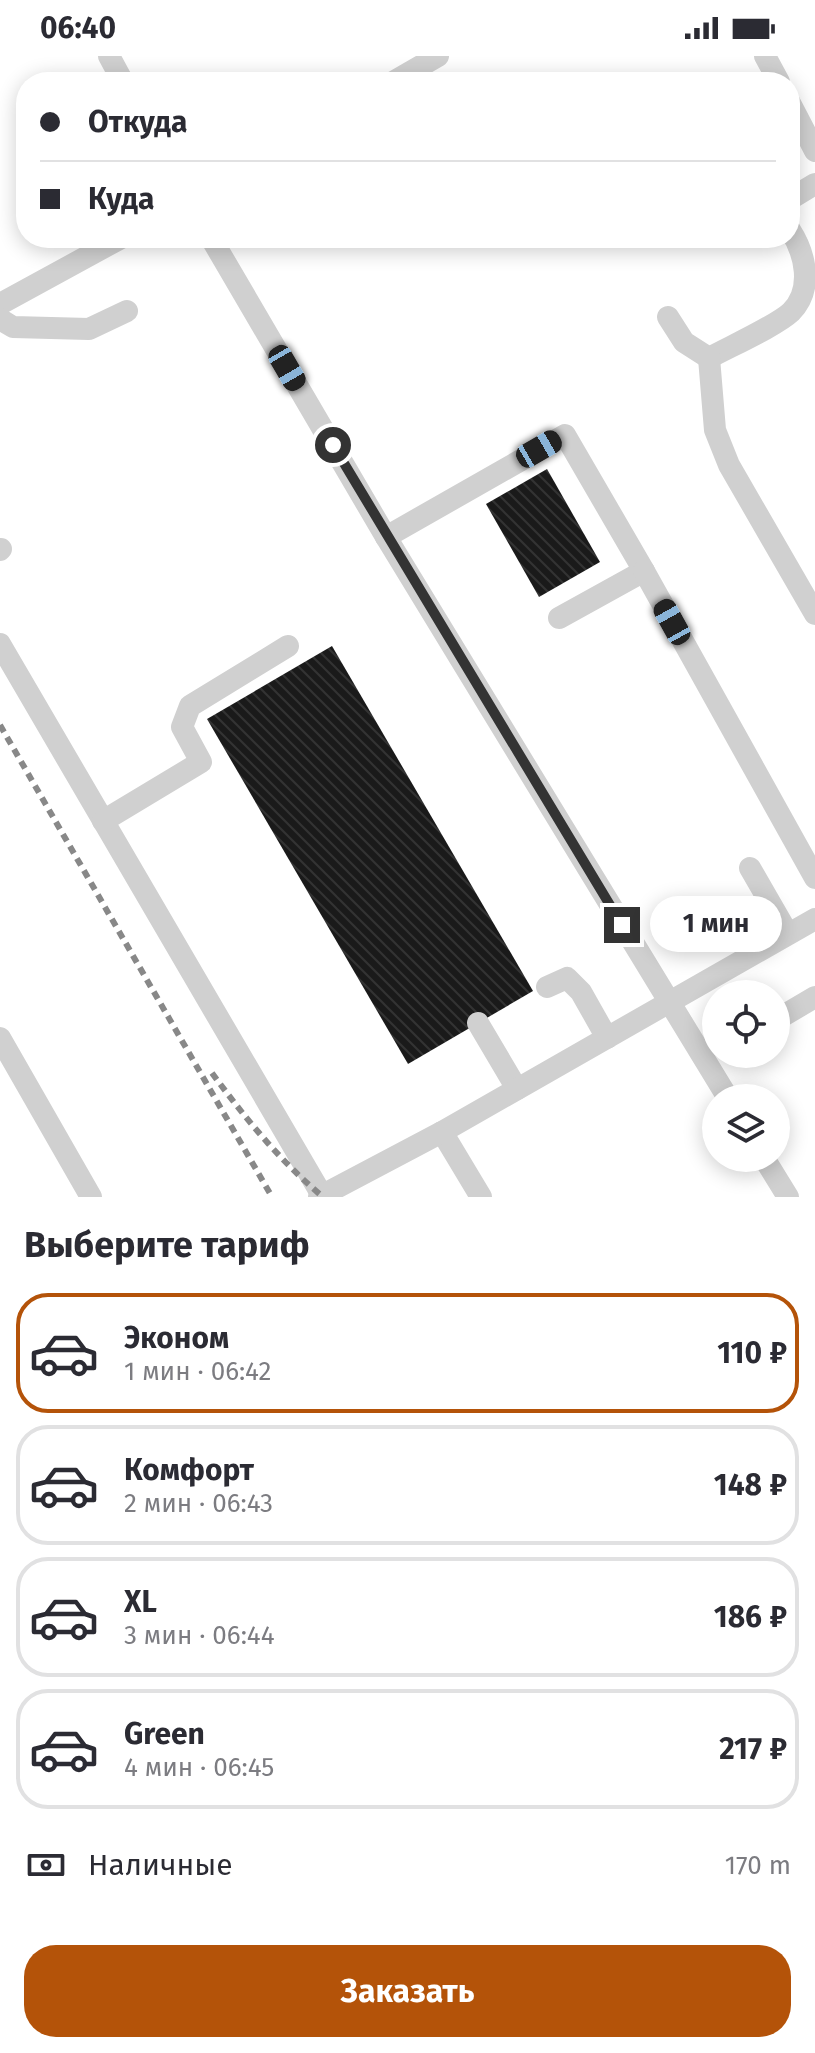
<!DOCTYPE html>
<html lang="ru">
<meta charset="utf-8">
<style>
body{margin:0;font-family:"Fira Sans",sans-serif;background:#f2f2f3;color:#2b2b33;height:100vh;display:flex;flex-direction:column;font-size:30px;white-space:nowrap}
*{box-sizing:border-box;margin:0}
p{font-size:26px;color:#7c7c81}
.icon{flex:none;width:44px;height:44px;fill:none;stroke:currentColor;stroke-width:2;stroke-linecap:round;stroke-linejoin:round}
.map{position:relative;height:1141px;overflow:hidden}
.drawer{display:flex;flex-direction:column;background:#fff;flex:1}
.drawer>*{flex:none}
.banner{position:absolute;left:16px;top:16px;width:784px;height:176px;border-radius:32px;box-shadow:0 4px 20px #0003;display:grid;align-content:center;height:176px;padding:0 24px;background:#fff}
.fabs{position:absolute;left:702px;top:924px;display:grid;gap:16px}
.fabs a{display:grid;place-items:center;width:88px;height:88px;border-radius:50%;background:#fff;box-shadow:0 4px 20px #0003;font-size:40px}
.end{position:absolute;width:36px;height:36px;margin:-18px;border:10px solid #333;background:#fff;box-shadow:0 0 0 4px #fff}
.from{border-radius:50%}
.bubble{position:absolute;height:56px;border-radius:28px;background:#fff;box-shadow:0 4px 20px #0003;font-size:26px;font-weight:700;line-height:56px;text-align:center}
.car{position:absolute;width:24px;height:48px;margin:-24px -12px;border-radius:10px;box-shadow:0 0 6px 2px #0007;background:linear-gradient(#222 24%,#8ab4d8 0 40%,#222 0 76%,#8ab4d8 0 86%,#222 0)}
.banner b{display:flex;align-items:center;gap:28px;height:76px;font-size:30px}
.banner b+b{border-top:2px solid #e1e1e2}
.banner i{width:20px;height:20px;background:#2b2b33}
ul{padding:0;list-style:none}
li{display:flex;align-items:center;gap:24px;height:120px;margin:0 16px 12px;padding:0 8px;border:4px solid #e1e1e2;border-radius:32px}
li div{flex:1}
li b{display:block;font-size:30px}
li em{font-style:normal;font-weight:700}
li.on{border-color:#b45309}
li>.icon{width:72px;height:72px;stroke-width:1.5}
h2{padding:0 24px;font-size:36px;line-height:96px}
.pay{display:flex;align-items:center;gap:20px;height:88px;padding:0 24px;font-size:30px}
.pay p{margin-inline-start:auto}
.primary-button{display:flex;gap:16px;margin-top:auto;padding:16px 24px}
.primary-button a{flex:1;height:92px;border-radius:32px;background:#b45309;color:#fff;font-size:32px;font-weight:700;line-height:92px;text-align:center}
.status{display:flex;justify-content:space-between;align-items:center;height:56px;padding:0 40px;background:#fff;direction:ltr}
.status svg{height:22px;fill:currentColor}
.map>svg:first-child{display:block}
.building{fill:url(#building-back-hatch)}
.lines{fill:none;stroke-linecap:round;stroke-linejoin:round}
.minor{stroke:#d0d0d0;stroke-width:22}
.rail{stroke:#888;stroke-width:6;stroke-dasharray:8 6;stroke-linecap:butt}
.route{stroke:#333;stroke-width:10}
</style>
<div class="status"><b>06:40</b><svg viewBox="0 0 49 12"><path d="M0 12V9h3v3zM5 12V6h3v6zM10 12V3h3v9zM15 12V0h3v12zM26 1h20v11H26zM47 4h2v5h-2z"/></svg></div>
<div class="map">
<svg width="815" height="1141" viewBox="0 0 815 1141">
<defs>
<pattern id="building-back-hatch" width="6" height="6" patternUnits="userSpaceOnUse" patternTransform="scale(2)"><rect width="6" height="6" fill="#1a1a1a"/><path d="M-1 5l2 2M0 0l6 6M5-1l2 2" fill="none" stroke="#333"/></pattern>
</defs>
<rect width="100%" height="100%" fill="#fff"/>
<g class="building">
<polygon points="547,413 600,506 539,541 486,448"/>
<polygon points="332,590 533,935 408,1008 207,663"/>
</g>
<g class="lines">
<g class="minor">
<polyline points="109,0 123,26"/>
<polyline points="765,0 779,26"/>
<polyline points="393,26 438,0"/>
<polyline points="790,47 815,95"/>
<polyline points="790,143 815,128"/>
<polyline points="211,182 386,481 728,1042"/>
<polyline points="0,248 121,182"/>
<path d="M668,261L684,286L709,302C729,291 776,270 791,256C814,233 805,197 790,174"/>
<polyline points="0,263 13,271 89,273 127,255"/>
<polyline points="709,302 715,374 729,409 815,558"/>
<polyline points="386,481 565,379 644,515 559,562"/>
<polyline points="0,494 1,493"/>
<polyline points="644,515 815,822"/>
<polyline points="0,588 323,1141"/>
<polyline points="103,765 201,706 182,671 190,650 288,590"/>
<polyline points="750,812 788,878"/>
<polyline points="547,931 567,922 581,936 607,982"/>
<polyline points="776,964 815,941"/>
<polyline points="478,967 517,1033"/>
<polyline points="0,982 91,1141"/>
<polyline points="442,1076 481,1141"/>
<polyline points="764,1102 788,1141"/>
<polyline points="319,1141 442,1076 815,863"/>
</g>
<g class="rail">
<polyline points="0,669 272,1141"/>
<path d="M212,1017C245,1062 280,1105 323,1141"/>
</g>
</g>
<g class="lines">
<polyline class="route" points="333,389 622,869"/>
</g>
</svg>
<div class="fabs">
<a><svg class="icon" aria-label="locate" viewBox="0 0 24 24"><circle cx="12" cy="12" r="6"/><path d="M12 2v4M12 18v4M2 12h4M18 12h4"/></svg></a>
<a><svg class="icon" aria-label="layers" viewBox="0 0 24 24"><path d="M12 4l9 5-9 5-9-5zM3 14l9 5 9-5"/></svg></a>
</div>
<i class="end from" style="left:333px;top:389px"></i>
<i class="end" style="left:622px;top:869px"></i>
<div class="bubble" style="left:650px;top:840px;width:132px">1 мин</div>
<i class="car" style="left:287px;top:312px;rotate:150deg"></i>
<i class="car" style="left:539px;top:393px;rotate:60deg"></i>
<i class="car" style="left:672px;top:566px;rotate:331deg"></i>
<div class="banner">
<b><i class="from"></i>Откуда</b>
<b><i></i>Куда</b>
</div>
</div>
<section class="drawer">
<h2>Выберите тариф</h2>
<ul>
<li class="on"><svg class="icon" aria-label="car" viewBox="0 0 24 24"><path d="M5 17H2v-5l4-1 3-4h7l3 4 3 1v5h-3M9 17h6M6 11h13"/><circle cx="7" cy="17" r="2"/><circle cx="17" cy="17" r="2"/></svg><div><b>Эконом</b><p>1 мин · 06:42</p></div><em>110 ₽</em></li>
<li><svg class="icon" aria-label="car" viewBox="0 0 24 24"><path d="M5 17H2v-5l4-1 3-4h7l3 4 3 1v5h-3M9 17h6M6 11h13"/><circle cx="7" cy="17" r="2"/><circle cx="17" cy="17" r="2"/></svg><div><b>Комфорт</b><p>2 мин · 06:43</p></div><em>148 ₽</em></li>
<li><svg class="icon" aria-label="car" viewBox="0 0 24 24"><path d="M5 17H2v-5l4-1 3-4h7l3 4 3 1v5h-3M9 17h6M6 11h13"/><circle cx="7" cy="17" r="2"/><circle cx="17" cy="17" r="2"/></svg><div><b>XL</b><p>3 мин · 06:44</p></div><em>186 ₽</em></li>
<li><svg class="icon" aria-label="car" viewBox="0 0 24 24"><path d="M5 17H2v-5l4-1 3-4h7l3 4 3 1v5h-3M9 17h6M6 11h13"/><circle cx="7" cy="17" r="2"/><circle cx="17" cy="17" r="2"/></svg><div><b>Green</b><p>4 мин · 06:45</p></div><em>217 ₽</em></li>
</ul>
<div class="pay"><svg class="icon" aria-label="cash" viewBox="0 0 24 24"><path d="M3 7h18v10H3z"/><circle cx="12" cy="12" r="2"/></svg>Наличные<p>170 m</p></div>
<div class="primary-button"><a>Заказать</a></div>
</section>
